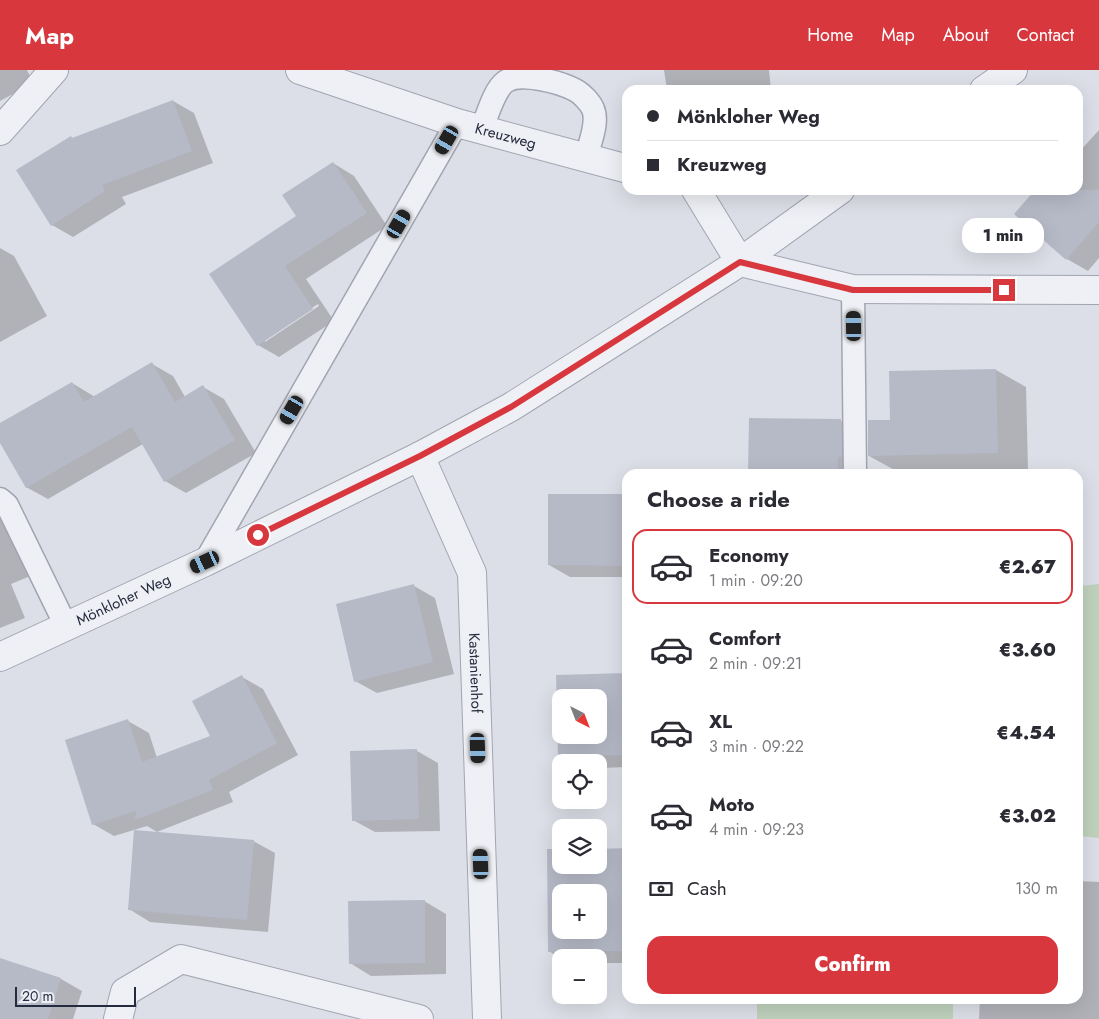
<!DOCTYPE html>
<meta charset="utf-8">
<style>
body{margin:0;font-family:Jost,sans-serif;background:#f7f7f7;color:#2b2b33;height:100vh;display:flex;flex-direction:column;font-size:19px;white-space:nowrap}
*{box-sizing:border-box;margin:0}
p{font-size:16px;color:#7c7c81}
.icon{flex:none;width:28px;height:28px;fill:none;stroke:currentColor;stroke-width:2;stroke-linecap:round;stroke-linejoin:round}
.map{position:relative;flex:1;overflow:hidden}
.panel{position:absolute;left:622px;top:399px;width:461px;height:535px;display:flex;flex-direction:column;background:#fff;border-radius:15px;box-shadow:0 5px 20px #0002}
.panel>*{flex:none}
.banner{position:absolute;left:622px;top:15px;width:461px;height:110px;border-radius:15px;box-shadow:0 5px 20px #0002;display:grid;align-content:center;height:110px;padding:0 25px;background:#fff}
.needle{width:32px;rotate:138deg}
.tools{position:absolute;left:552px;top:619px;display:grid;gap:10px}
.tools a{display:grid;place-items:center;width:55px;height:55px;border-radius:10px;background:#fff;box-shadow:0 5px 20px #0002;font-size:25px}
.scale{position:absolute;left:15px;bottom:12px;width:121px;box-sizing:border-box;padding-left:5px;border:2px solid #252b3e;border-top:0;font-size:14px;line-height:18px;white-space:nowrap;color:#252b3e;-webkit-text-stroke:4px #ebeef5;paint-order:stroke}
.end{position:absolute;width:22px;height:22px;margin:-11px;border:6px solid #d7373d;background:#fff;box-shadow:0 0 0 2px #fff}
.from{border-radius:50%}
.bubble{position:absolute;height:35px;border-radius:15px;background:#fff;box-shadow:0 5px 20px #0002;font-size:16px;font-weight:800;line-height:35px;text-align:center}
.car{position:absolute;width:15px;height:30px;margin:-15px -8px;border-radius:6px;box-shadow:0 0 4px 1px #0007;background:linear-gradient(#222 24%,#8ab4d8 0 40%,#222 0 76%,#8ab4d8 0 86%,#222 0)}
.banner b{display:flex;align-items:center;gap:18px;height:48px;font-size:19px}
.banner b+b{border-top:1px solid #e1e1e2}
.banner i{width:12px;height:12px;background:#2b2b33}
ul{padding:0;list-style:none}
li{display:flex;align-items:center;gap:15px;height:75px;margin:0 10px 8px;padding:0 15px;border:2px solid transparent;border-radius:15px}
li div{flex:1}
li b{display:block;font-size:19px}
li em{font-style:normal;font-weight:800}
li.current{border-color:#d7373d}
li>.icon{width:45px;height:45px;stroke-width:1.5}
h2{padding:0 25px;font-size:22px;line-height:60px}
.pay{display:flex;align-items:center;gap:12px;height:55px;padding:0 25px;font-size:19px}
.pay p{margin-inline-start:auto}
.button{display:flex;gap:10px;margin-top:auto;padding:10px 25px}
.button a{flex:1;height:58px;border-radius:15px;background:#d7373d;color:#fff;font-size:20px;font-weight:800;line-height:58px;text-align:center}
header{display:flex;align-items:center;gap:30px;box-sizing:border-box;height:70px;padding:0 25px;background:#d7373d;color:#fff}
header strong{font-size:24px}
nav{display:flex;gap:28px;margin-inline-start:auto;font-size:18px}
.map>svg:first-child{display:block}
.green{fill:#bfd2bc}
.shadow{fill:#0003;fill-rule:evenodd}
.building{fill:#b6bac7;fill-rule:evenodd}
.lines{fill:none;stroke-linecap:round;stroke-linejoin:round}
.service-casing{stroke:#a1a5b1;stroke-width:25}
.minor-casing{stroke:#a1a5b1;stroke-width:30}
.service{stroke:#eff0f5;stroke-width:22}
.minor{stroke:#eff0f5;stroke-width:28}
.route{stroke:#d7373d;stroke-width:6}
.labels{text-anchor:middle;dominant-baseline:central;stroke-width:4;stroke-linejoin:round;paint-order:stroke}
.street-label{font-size:15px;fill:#252b3e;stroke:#ebeef5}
</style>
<header>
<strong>Map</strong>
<nav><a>Home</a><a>Map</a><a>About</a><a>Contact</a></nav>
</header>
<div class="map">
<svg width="1099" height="949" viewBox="0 0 1099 949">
<rect width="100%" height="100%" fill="#dcdfe7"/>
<g class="green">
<polygon points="1099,514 1099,768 1079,766 1079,516"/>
<rect x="757" y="929" width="196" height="20"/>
</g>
<g class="shadow">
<polygon points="0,0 27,0 33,13 0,31"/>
<polygon points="664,0 769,0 771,20 667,20"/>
<polygon points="173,31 194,43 213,93 122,127 126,134 73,167 52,155 71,67 74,69"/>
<polygon points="1099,60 1099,188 1088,201 1067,189 1036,120 1079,120 1079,82"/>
<path d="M333,93L354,106L387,156L306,209L334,251L279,287L258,275L298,147ZM318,234L319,236L265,272V269Z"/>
<polygon points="0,178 14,186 47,246 0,272"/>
<polygon points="152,294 173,306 185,327 203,317 224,329 256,383 186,423 165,411 143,374 48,429 26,417 0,371 0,355 72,313 95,327"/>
<polygon points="996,300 1026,317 1028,400 900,403 869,386 892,352"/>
<polygon points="841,351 862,363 859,404 749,404"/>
<polygon points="628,425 628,507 570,507 549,495"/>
<polygon points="0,446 17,456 40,502 11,514 25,548 0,558"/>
<polygon points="414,516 435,528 454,604 377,623 355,611"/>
<path d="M628,605V697L599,698V692H570L560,686L557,606ZM561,628H599V665H561Z"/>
<polygon points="242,607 263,619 298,685 229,722 233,732 157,762 147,756 114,766 93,754 128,651 149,663 157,688 212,667"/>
<polygon points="417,681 438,693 440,761 375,762 353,750 352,682"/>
<polygon points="253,771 275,783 268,862 150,852 129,839"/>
<path d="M548,780H561V795H599V780H628V893H599V888L561,889L549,881ZM561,822H599V860H561Z"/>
<polygon points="1079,811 1099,812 1099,949 979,949 980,929 1079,929"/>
<polygon points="424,831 446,844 446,904 371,906 350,893"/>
<polygon points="0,889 61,909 82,921 73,949 0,949"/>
</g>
<g class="building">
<polygon points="173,30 192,81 102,115 105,121 51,156 16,100 71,66 72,68"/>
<polygon points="333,92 367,143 285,196 313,239 257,276 209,204 296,146 282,125"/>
<polygon points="1035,120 1099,120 1099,152 1066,190 1014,144"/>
<polygon points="152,292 175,332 203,315 235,370 164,412 132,357 26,418 0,373 0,353 72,312 84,332"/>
<polygon points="996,299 998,383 868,386 868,350 890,350 889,301"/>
<polygon points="749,348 841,349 842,387 838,387 838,404 748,404"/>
<polygon points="548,424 628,424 628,496 548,495"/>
<polygon points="414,514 433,592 354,612 336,534"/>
<path d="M628,603V685L558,687L556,605ZM561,628H599V665H561Z"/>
<polygon points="242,605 277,673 209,710 213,720 135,750 136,741 92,755 65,670 128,649 142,692 210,666 192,631"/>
<polygon points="417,679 419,749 352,751 350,681"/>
<polygon points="134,760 254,770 247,850 128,840"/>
<path d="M628,778V881L548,882L547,779H561V795H599V779ZM561,822H599V860H561Z"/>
<polygon points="425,830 425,893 349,894 348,831"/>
<polygon points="0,888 61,908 48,949 0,949"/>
</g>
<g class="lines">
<defs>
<g id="service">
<path d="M481,60C487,47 494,20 505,12C519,1 560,12 575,20C581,23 590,32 593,39C599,53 589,74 586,88"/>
<polyline points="853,219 855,404"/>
<polyline points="0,429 7,435 66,556"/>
<polyline points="205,492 457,53"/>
</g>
<g id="minor">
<path id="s1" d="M300,0L457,53L628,99"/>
<polyline points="984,20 1013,0"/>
<polyline points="0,61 54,0"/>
<polyline points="696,120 740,192 853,219 1099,220"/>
<path id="s2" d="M420,386L472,503L487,949"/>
<path id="s3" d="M0,587L205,492L420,386L511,337L740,192L840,120"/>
<polyline points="118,949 125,922 181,889 419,949"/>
</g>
</defs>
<use href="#service" class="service-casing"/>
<use href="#minor" class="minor-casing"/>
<use href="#service" class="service"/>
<use href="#minor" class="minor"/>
</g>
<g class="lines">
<polyline class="route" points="258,465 420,386 511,337 740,192 853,220 1004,220"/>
</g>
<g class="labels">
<g class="street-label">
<text stroke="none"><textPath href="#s1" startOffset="216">Kreuzweg</textPath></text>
<text stroke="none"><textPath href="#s3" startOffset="136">Mönkloher Weg</textPath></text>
<text stroke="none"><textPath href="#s2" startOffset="228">Kastanienhof</textPath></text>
</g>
</g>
</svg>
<div class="tools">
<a><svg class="needle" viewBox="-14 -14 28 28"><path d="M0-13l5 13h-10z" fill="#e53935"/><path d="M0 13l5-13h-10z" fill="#7c7c81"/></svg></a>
<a><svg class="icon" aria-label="locate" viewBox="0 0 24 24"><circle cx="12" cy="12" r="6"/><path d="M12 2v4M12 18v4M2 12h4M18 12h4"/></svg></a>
<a><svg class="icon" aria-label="layers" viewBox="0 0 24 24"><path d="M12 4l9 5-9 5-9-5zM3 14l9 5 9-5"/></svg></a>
<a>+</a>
<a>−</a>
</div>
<div class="scale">20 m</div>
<i class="end from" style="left:258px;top:465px"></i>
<i class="end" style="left:1004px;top:220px"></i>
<div class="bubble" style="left:962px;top:148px;width:82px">1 min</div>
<i class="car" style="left:447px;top:70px;rotate:210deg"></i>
<i class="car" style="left:399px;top:154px;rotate:30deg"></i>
<i class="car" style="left:854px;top:256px;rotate:359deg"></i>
<i class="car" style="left:292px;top:340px;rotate:210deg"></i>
<i class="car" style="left:205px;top:492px;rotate:245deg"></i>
<i class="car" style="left:478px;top:678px;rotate:178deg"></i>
<i class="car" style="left:481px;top:794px;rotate:358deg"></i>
<div class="banner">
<b><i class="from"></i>Mönkloher Weg</b>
<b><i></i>Kreuzweg</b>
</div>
<section class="panel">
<h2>Choose a ride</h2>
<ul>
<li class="current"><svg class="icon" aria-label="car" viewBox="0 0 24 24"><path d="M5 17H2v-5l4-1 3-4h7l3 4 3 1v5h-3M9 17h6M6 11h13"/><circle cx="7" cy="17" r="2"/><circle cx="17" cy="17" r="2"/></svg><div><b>Economy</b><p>1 min · 09:20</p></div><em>€2.67</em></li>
<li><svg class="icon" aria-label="car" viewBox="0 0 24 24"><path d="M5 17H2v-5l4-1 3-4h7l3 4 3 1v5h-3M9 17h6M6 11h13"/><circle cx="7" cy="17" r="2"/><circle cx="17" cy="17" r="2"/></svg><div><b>Comfort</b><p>2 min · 09:21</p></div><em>€3.60</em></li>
<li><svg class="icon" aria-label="car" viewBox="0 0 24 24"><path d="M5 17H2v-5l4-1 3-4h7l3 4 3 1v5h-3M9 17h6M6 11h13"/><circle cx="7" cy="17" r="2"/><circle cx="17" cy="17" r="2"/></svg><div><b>XL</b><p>3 min · 09:22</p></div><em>€4.54</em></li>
<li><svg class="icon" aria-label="car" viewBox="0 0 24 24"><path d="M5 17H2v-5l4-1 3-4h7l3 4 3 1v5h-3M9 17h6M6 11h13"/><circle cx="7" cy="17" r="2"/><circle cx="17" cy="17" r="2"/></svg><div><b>Moto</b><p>4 min · 09:23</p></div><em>€3.02</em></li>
</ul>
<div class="pay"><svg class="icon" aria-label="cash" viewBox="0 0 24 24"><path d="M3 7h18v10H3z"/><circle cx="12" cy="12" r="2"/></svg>Cash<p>130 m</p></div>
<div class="button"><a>Confirm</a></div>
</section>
</div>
